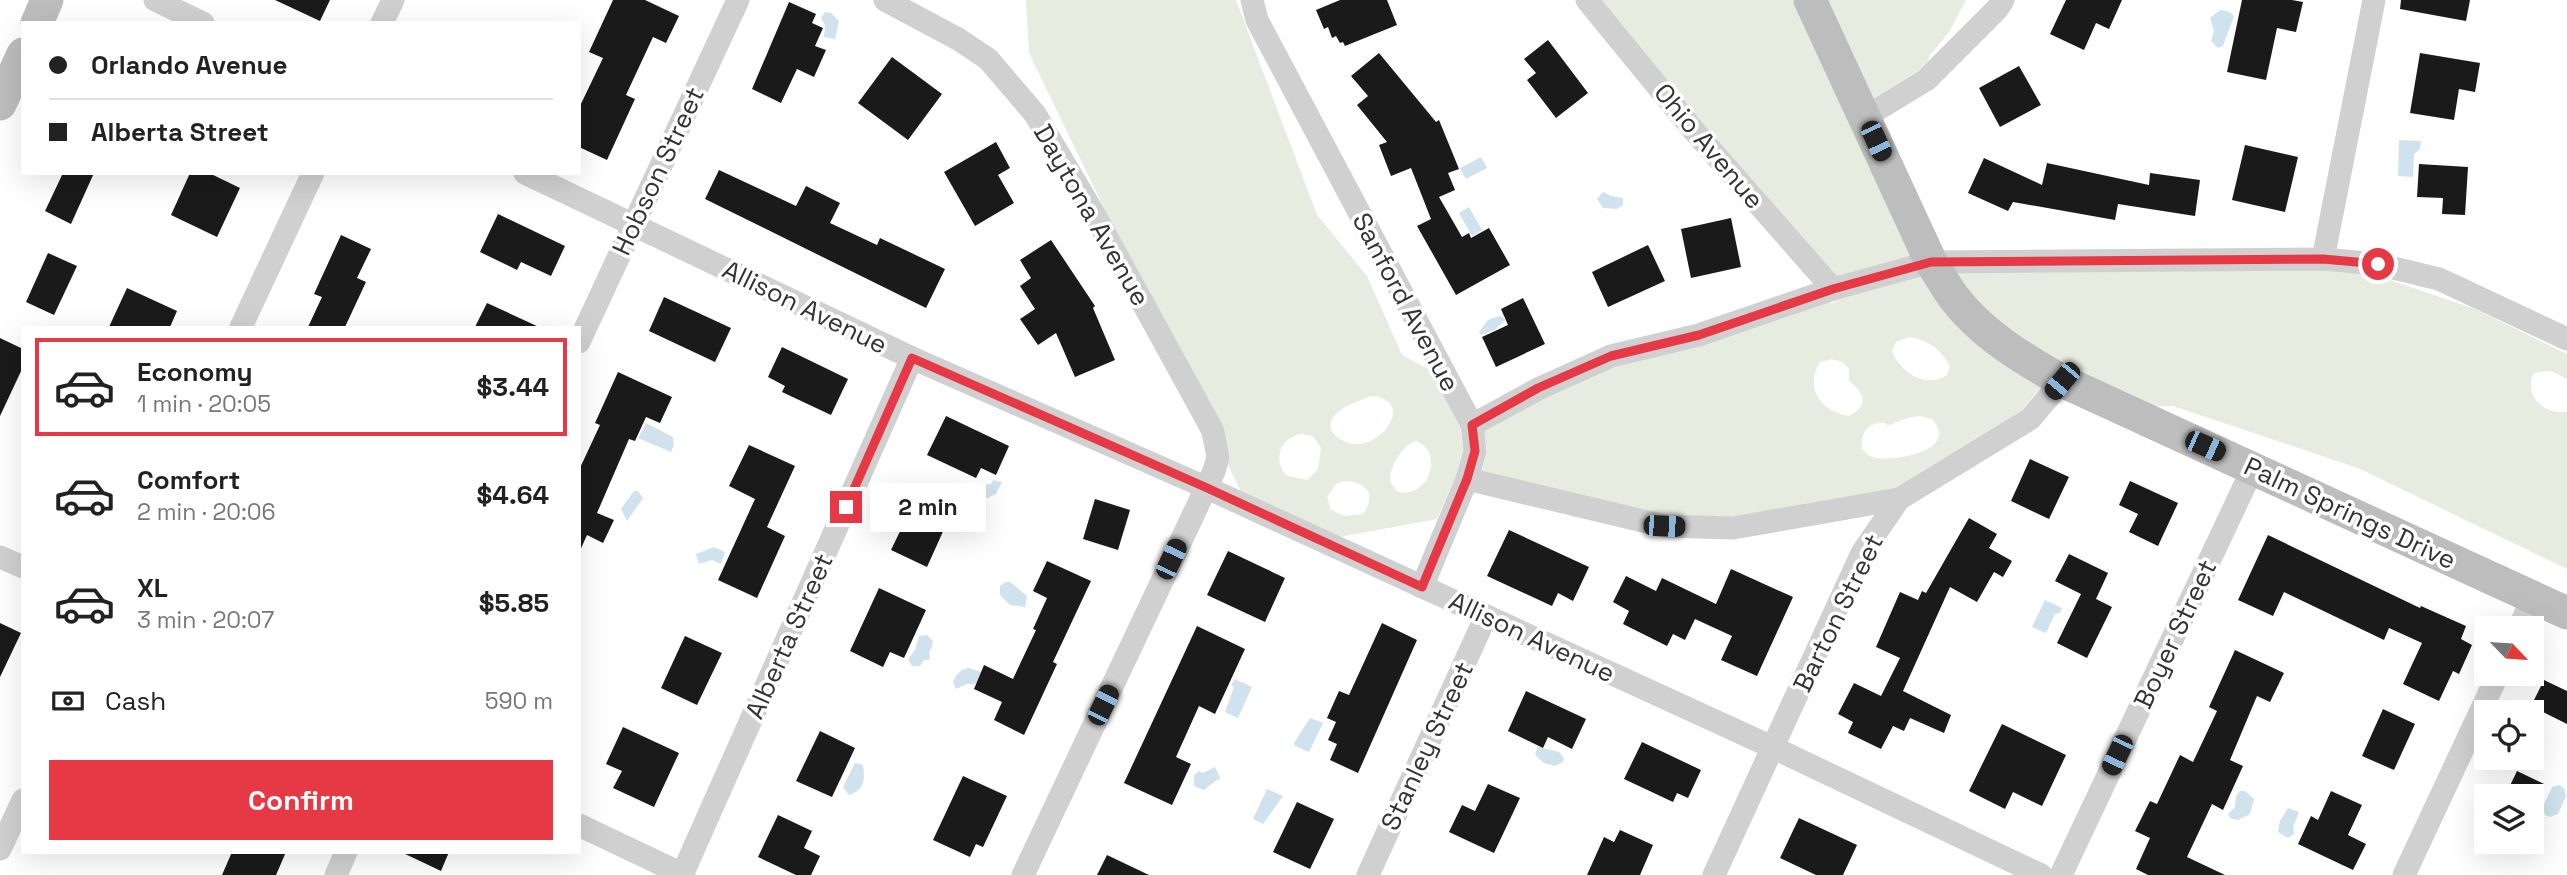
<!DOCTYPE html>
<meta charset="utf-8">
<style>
body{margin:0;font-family:"Space Grotesk",sans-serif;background:#f6f6f6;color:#222;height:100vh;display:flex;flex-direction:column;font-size:26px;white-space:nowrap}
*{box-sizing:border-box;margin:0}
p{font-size:23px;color:#767676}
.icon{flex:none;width:38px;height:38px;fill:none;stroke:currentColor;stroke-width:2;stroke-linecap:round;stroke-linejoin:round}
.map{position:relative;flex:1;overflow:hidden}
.panel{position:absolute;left:21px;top:326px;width:560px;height:528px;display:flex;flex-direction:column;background:#fff;border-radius:0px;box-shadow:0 7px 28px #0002}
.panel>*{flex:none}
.banner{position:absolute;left:21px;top:21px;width:560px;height:154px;border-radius:0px;box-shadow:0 7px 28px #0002;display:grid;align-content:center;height:154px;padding:0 28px;background:#fff}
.needle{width:46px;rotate:115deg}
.controls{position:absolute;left:2474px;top:616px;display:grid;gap:14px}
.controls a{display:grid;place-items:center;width:70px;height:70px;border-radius:0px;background:#fff;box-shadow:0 7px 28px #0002;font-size:35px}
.end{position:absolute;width:32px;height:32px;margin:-16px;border:9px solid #e63946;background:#fff;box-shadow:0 0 0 4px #fff}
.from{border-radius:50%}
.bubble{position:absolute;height:49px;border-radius:0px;background:#fff;box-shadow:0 7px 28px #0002;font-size:23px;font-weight:600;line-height:49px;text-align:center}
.car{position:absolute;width:21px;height:42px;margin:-21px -10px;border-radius:9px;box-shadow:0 0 5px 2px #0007;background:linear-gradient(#222 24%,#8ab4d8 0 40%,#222 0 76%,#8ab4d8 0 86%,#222 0)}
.banner b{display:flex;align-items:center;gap:24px;height:66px;font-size:26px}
.banner b+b{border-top:2px solid #e0e0e0}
.banner i{width:18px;height:18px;background:#222}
ul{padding:12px 0 0;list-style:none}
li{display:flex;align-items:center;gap:21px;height:98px;margin:0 14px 10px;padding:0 14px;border:4px solid transparent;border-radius:0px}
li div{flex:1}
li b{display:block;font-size:26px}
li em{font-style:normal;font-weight:600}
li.current{border-color:#e63946}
li>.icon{width:63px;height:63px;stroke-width:1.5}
.pay{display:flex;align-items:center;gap:18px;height:77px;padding:0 28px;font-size:26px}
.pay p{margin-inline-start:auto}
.button{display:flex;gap:14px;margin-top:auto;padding:14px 28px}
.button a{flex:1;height:80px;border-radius:0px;background:#e63946;color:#fff;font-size:28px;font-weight:600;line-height:80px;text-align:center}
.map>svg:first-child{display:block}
.green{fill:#e6ecdf;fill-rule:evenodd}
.water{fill:#cfe2ee}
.building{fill:#1a1a1a}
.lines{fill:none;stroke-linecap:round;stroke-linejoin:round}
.street{stroke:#d0d0d0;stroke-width:23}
.secondary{stroke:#bdbdbd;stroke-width:33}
.route{stroke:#e63946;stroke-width:9}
.labels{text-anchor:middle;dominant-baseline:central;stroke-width:7;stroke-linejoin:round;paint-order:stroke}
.street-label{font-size:26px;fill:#333;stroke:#fff}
</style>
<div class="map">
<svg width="2567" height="875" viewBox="0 0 2567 875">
<rect width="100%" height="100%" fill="#fff"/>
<g class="green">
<path d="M1026,0H1236L1317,215L1367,276L1402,355L1430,370L1460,428L1463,449L1456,475L1437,519L1339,537L1241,491L1228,465L1230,456L1224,427L1106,212L1029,53ZM1370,396C1413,398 1388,442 1358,444C1342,445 1320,429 1336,414C1345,405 1359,401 1370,396ZM1302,434L1313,436L1321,448L1318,469L1307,480L1287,476C1272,460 1280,437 1302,434ZM1416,441C1443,450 1432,498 1398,492C1396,490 1392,485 1391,483C1387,469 1403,444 1416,441ZM1343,481C1365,481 1378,493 1363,514L1345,516L1331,510L1327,497L1336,484Z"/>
<polygon points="1601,0 1798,0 1915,255 1836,277 1704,126"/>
<polygon points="1823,0 1966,0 1949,32 1929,56 1929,60 1918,71 1870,100"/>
<path d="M2322,270L2375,275L2475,309L2567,354V379L2551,371L2534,373C2522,394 2545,417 2567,411V569L2358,468L2173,406L2145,407L2022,346L1951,273Z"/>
<path d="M1926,275L2044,383L2021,411L1893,489L1731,517L1664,515L1482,471L1487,451L1484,431L1544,398L1616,366L1703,346L1830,302L1832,304L1839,299ZM1909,337C1928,340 1941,349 1950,366L1947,375C1927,389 1900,373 1892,351L1896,342ZM1832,359L1842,362L1849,368V381C1864,392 1870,405 1849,416C1821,412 1804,388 1820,362ZM1920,416L1932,419C1960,450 1898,461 1876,458C1870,457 1867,454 1862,449C1861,436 1865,424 1880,423C1889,422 1883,427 1892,424C1902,420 1908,417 1920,416Z"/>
</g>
<g class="water">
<polygon points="2220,10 2228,11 2234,16 2223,46 2218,48 2211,41 2214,31 2210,18"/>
<polygon points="825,12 831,13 839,21 835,39 824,37 825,25 821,18"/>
<polygon points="2399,140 2421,141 2420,149 2414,154 2413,177 2398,176"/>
<polygon points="1481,157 1487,168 1466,179 1460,168"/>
<polygon points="1603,192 1611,196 1623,198 1623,205 1617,209 1603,208 1597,199"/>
<polygon points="1469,207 1482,230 1472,236 1459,213"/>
<polygon points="1499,316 1503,317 1505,320 1495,330 1481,335 1479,332 1488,320"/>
<polygon points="646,423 673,437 674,445 671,452 638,438"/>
<polygon points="993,480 1002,482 996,494 985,499 976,493 977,485 991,484"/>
<polygon points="634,491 638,491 643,498 627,521 621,509"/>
<polygon points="714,547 725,552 721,564 712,560 699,564 696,554"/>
<polygon points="1005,582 1010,582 1027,596 1025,607 1010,605 1000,595 1000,586"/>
<polygon points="2045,600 2062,608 2060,613 2055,614 2046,633 2032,627"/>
<polygon points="927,635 933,641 932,647 929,652 930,657 929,660 924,660 920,666 912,666 908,659 915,650 919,636"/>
<path d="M969,668L981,672L976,684H967L956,689L953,682C957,674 960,669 969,668Z"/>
<polygon points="1235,679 1252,687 1238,718 1225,712 1234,687 1231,685"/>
<polygon points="1310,718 1323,723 1309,752 1295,746 1294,743"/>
<polygon points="1538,747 1559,752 1564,758 1563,762 1555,766 1544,763 1535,755"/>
<path d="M855,763L863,765C865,778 865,790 849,795L843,787Z"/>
<polygon points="1215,767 1221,780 1218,779 1204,790 1194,786 1194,775 1199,771 1203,773"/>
<polygon points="2559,785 2564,788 2566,796 2558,814 2550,817 2545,815 2542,808 2552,787"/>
<polygon points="1267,789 1283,796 1263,824 1253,819"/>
<polygon points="2240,791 2245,791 2254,799 2250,814 2238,820 2230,818 2228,814 2235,807 2236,796"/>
<polygon points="2288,808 2299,812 2293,827 2294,834 2288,838 2278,832 2280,821"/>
</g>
<g class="building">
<polygon points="275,0 330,0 320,21"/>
<polygon points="613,0 645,0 679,16 666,43 653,37 626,95 635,99 607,160 579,147 579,108 603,58 589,52"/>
<polygon points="1340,0 1387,0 1397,25 1345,46 1343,42 1340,43 1336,36 1332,38 1328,27 1324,29 1316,10"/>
<polygon points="2066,0 2122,0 2109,29 2096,23 2084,50 2050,34"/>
<polygon points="2242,0 2292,0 2303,2 2296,32 2277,28 2266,80 2227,72"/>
<polygon points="2401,0 2470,0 2466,21 2400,9"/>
<polygon points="789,2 816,14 812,23 823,28 815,46 826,50 814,77 797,69 781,103 752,89"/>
<polygon points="1548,40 1588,93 1556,118 1527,80 1536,73 1524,59"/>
<polygon points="1379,53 1436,122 1439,120 1459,169 1448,173 1455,190 1439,197 1462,237 1469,233 1471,238 1489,228 1510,265 1456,295 1417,226 1431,219 1411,168 1391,176 1379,145 1387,142 1357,105 1368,96 1351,76"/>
<polygon points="2420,53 2480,63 2475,92 2459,89 2454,120 2410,113"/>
<polygon points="892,57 942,94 908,140 858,103"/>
<polygon points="2019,66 2041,105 2000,127 1979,88"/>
<polygon points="996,142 1010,168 998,175 1014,203 975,226 944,172"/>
<polygon points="2245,145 2298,157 2285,212 2232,200"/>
<polygon points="1984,158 2042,185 2047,163 2149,185 2150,173 2200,180 2195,216 2118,204 2115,220 2013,202 2008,211 1968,193"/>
<polygon points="2419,164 2468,167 2465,215 2442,214 2443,198 2417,197"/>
<polygon points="719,170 796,206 806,186 840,203 830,223 877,245 880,238 945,269 926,308 705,199"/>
<polygon points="63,173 94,173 71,224 45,211"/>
<polygon points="190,173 209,173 240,188 217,237 171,215"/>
<polygon points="498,214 565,246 551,276 521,262 517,270 480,252"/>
<polygon points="1731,218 1741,267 1691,278 1681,229"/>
<polygon points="341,235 371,249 357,278 366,282 345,327 308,327 322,297 314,294"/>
<polygon points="1051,240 1095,306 1093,308 1115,360 1075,377 1056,333 1038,345 1020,319 1035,309 1020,286 1031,278 1020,260"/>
<polygon points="1648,245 1665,281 1608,307 1592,272"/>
<polygon points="48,253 77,266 54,315 26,302"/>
<polygon points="127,288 177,311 170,327 109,327"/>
<polygon points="664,297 731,328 715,362 649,331"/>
<polygon points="1523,298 1545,344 1496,367 1482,337 1508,325 1501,309"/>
<polygon points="487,303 539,327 475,327"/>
<polygon points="0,338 23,349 23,367 0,416"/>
<polygon points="782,347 848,379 831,415 782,392 785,386 768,377"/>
<polygon points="618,372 672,397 660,423 646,417 635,441 629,439 597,513 614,520 603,543 587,535 579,553 579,470 600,425 595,423"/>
<polygon points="946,416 1009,446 996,475 981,468 976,478 927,455"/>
<polygon points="749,445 795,466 767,527 785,536 757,598 718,580 755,499 729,486"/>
<polygon points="2030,459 2069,477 2049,519 2011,501"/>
<polygon points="2130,481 2178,503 2158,546 2129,532 2138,514 2119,505"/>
<polygon points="1095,499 1130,510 1118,550 1083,539"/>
<polygon points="915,500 950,516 927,567 891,550"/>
<polygon points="1969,518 1997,534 1989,548 2012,561 2003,577 1994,572 1977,602 1950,587 1903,691 1951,715 1944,733 1910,718 1904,731 1893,726 1881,749 1848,733 1853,722 1838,714 1854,683 1881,696 1900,658 1876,647 1900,592 1918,600 1922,591 1926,593"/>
<polygon points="1509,530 1589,567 1573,601 1558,593 1552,606 1487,576"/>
<polygon points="2268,535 2420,608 2421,606 2466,626 2461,639 2472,645 2459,674 2453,671 2439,701 2403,684 2422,643 2389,628 2384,640 2284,592 2273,616 2238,600"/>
<polygon points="1228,551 1285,578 1265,622 1207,595"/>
<polygon points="2069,554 2108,573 2096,599 2112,607 2087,658 2057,643 2081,594 2055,581"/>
<polygon points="1047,561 1091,581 1053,662 1057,664 1024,735 994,720 1002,702 974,689 984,665 1013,679 1036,630 1033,629 1047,598 1033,591"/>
<polygon points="1731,569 1793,597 1757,676 1721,660 1732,636 1695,619 1685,640 1673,634 1667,646 1623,624 1629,611 1613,602 1626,576 1656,591 1662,578 1716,604"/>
<polygon points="879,588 926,610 904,658 890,652 883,667 850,651"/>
<polygon points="0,623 21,633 0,677"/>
<polygon points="1382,623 1417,640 1358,773 1330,760 1337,744 1328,740 1336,722 1327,718 1339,691 1349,695"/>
<polygon points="1197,626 1245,649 1215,714 1199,706 1176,757 1191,764 1172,805 1124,783"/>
<polygon points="685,636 722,653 697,705 661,688"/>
<polygon points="2235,650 2284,673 2270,702 2257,696 2230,760 2243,766 2223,810 2212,804 2187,857 2225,875 2148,875 2136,869 2150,838 2135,831 2150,801 2157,804 2180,755 2193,762 2217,711 2209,707"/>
<polygon points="2544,680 2567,691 2567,724 2531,706"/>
<polygon points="1526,691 1586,719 1572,749 1548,737 1543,748 1508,731"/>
<polygon points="2383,709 2415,724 2394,770 2362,756"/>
<polygon points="2002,724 2066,755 2042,806 2013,792 2005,809 1969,791"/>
<polygon points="623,727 679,753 654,807 613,788 622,771 606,764"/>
<polygon points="820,731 855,748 832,797 796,781"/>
<polygon points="1642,742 1701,770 1688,798 1677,793 1673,802 1624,779"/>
<polygon points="2517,771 2544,784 2538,796 2505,796"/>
<polygon points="963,776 1007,796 983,847 976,844 970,857 933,840"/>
<polygon points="1488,784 1520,798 1494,853 1449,832 1462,805 1475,811"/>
<polygon points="2331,791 2362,805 2348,835 2366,844 2353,870 2298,844 2311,816 2318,820"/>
<polygon points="1297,802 1334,819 1310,869 1273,852"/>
<polygon points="778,815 812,831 804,848 820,856 811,875 796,875 758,857"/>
<polygon points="1799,818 1857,845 1843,875 1816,875 1780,858"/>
<polygon points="1620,830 1653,845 1640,875 1587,875 1604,837 1614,842"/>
<polygon points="232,852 286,852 276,875 222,875"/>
<polygon points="401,852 449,852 441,871"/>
<polygon points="1107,855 1149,875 1097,875"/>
</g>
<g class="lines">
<g class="street">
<polyline points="155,0 203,23"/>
<polyline points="885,0 958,39 988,59 1035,114 1093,212 1213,431 1218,457 1214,471 1023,875"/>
<polyline points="1252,0 1257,20 1472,425 1475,451 1467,479 1422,587"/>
<polyline points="1587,0 1695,132 1833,289"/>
<polyline points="382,23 393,0"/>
<polyline points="1865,117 1926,80 1997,9 2003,0"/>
<polyline points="525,173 912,358 1205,487 1774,748 2041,875"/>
<polyline points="2323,259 2374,0"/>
<polyline points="241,327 313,173"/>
<polyline points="579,342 738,0"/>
<polyline points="1472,425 1538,389 1611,356 1699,335 1833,289 1931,262 2323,259 2377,264 2439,279 2567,339"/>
<polyline points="1467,479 1664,526 1733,528 1899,499"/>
<polyline points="0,557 23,567"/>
<polyline points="2519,628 2533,597"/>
<polyline points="579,825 684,875"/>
<polyline points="0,849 23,800"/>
<polyline points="336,875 346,852"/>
<polyline points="682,875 912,358"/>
<polyline points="1368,875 1486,616"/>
<polyline points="1714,875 1862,553 1899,499 2030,419 2062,381"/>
<polyline points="2061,875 2253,468"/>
<polyline points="2404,875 2498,674"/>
</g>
<g class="secondary">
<path d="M1810,0L1931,262C1939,274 1946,287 1955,299C1983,335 2022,358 2062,381L2567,613"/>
<polyline points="37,23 47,0"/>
<polyline points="0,104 23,54"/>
</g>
</g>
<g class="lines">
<polyline class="route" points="846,507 912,358 1205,487 1422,587 1467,479 1475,451 1472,425 1538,388 1611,356 1699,335 1833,289 1931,262 2323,259 2378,264"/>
</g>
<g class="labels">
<g class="street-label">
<text transform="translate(1709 146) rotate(50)">Ohio Avenue</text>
<text transform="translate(658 171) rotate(-65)">Hobson Street</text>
<text transform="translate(1092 215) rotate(60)">Daytona Avenue</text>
<text transform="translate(1406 302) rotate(62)">Sanford Avenue</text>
<text transform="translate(805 307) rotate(26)">Allison Avenue</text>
<text transform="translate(2350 513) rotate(25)">Palm Springs Drive</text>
<text transform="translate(1838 613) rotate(-64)">Barton Street</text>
<text transform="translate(2175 634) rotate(-65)">Boyer Street</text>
<text transform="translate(789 636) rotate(-66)">Alberta Street</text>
<text transform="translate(1532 637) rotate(25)">Allison Avenue</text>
<text transform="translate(1427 746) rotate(-65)">Stanley Street</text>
</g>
</g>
</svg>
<div class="controls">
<a><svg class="needle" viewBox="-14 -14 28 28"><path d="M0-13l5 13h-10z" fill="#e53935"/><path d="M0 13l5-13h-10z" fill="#767676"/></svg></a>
<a><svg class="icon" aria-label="locate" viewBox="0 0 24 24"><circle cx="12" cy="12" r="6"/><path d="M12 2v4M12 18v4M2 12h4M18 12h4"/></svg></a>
<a><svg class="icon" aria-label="layers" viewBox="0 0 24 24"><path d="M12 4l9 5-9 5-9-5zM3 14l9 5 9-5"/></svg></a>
</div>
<i class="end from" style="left:2378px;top:264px"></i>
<i class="end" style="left:846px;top:507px"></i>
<div class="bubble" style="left:870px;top:483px;width:116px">2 min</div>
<i class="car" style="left:1876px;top:141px;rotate:155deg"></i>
<i class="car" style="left:2062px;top:381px;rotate:220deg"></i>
<i class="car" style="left:2205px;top:446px;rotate:114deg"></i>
<i class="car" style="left:1664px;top:526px;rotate:92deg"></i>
<i class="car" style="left:1171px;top:559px;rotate:25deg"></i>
<i class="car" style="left:1103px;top:705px;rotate:26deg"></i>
<i class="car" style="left:2117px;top:755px;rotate:205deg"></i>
<div class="banner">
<b><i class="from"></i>Orlando Avenue</b>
<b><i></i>Alberta Street</b>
</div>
<section class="panel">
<ul>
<li class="current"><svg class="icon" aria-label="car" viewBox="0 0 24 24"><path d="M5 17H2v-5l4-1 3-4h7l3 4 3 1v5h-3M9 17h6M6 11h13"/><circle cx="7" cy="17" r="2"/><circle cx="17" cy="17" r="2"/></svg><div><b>Economy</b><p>1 min · 20:05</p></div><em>$3.44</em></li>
<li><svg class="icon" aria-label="car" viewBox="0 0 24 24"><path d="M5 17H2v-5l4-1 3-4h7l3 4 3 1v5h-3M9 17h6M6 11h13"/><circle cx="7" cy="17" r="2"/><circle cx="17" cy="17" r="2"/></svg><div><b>Comfort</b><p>2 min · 20:06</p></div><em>$4.64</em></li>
<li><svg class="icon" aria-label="car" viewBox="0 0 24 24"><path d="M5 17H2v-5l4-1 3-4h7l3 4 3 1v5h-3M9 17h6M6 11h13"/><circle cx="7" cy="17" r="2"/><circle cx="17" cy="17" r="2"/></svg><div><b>XL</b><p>3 min · 20:07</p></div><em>$5.85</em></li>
</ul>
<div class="pay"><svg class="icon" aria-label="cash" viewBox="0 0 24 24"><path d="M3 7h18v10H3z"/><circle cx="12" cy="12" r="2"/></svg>Cash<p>590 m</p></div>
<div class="button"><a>Confirm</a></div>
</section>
</div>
